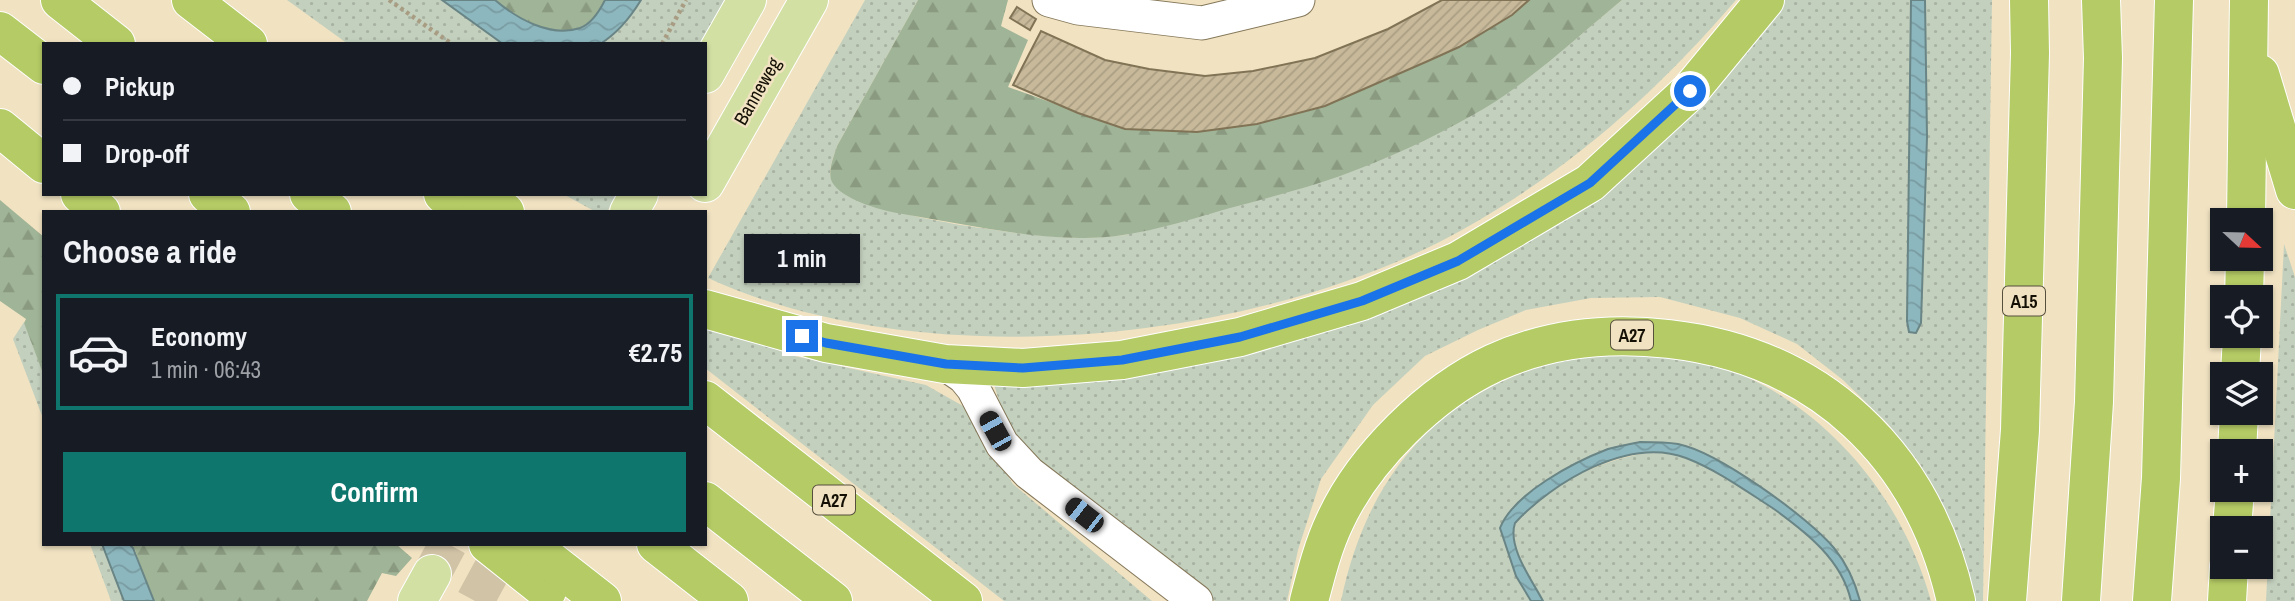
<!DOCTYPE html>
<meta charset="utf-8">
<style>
body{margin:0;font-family:"Archivo Narrow",sans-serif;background:#242831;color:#f1f3f6;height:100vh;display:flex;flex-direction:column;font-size:26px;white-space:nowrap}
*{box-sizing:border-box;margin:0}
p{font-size:23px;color:#9ea1a6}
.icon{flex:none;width:38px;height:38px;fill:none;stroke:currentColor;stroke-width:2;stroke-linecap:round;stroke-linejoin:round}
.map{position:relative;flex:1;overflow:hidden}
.drawer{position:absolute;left:42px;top:210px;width:665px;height:336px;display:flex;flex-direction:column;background:#171b24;border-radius:0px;box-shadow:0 2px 5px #0004}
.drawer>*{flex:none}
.banner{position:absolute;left:42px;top:42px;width:665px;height:154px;border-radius:0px;box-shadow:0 2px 5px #0004;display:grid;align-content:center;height:154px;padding:0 21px;background:#171b24}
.needle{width:46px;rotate:112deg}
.controls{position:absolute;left:2210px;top:208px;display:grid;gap:14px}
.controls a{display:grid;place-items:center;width:63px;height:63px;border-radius:0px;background:#171b24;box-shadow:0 2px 5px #0004;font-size:35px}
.end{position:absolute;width:32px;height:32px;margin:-16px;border:9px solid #1a73e8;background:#fff;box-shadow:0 0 0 4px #fff}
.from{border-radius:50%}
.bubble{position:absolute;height:49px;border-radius:0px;background:#171b24;box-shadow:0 2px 5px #0004;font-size:23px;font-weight:700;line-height:49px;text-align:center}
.car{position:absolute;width:21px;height:42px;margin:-21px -10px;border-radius:9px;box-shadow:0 0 5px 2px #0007;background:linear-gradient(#222 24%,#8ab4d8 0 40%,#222 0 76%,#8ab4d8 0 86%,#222 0)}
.banner b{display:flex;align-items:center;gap:24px;height:66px;font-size:26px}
.banner b+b{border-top:2px solid #363941}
.banner i{width:18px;height:18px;background:#f1f3f6}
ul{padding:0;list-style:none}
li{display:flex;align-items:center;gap:21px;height:116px;margin:0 14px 10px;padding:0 7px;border:4px solid transparent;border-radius:0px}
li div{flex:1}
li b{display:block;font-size:26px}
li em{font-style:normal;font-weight:700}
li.current{border-color:#0f766e}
li>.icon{width:63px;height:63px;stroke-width:1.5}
h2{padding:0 21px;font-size:32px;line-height:84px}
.primary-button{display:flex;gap:14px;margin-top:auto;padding:14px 21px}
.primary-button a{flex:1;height:80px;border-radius:0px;background:#0f766e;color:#fff;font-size:28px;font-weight:700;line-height:80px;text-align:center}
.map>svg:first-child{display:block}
.grass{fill:url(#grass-dots)}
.forest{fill:url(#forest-firs)}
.water{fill:url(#water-waves);stroke:#698586;stroke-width:2}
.building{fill:url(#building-hatch);stroke:#817456;stroke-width:2}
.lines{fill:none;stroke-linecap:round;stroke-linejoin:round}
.major-tunnel{stroke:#d0c3a6;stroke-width:38;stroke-dasharray:38 19;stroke-linecap:butt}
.minor-casing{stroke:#85785a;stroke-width:35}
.major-casing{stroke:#fff;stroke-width:40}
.highway-casing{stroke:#fff;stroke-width:40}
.path{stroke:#a89d83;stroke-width:4.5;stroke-dasharray:3.5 3.5;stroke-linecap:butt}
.minor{stroke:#fff;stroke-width:33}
.major{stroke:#d3e0a3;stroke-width:38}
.highway{stroke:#b5cb65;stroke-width:38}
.route{stroke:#1a73e8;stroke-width:9}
.labels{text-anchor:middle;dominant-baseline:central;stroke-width:5;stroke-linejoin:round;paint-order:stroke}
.shield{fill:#f1e3c2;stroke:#574f3e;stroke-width:2}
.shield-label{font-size:18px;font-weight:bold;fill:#151005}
.street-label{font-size:19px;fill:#151005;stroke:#f1e3c2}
</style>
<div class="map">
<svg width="2295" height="601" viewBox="0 0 2295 601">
<defs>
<pattern id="grass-dots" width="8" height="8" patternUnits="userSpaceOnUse" patternTransform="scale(1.75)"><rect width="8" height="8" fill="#c4d0be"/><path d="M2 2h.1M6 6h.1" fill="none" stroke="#a8b2a2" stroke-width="1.8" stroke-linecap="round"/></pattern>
<pattern id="forest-firs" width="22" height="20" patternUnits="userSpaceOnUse" patternTransform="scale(1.75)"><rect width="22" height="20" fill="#a0b497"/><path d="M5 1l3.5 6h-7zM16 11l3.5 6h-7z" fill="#899a81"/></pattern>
<pattern id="water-waves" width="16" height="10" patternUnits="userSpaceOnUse" patternTransform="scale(1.75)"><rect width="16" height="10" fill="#8db7be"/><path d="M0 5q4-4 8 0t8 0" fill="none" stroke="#799ca2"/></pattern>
<pattern id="building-hatch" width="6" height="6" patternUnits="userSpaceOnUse" patternTransform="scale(1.75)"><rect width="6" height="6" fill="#c7b99a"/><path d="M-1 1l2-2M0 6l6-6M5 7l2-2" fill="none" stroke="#aa9e83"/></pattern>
</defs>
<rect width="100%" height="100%" fill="#f1e3c2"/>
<g class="grass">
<polygon points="287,0 442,0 503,44 348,44"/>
<path d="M641,0H727L702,44H600C618,33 630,18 641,0Z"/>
<path d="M865,0H918L837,146C834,157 826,171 833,182C851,216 1040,238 1081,238C1096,238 1110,236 1125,235L1425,139L1485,107L1534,73L1622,0H1736C1655,94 1571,169 1462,230C1257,344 923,377 708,278Z"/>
<path d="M1784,0H1911L1907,321L1909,332L1915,333L1921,323L1927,137L1925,0H1992L1983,601H1971L1969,578L1920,464L1888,424L1843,380L1797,344L1740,318L1660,297L1591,298L1526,310L1478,330L1425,356L1373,405L1321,479L1298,550L1287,601H1215L1032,457C1012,430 1000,412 993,379L1374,311L1748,49Z"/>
<polygon points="563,194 617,194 607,212 596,212"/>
<polygon points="2284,244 2295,277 2295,601 2266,601"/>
<polygon points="705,320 790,355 926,385 963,406 1013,484 1152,601 1004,601 705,368"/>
<polygon points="24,322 44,375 44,421 13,339"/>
<path d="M1672,352C1697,361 1725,367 1749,378C1838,420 1905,506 1931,601H1860L1857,589L1820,534L1736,471L1680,444L1641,442L1571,466L1500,528L1516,576L1531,601H1341C1364,489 1425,405 1536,368C1547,364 1559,358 1571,356C1581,353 1593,355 1603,354C1626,353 1649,353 1672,352Z"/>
<path d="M1652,452C1663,453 1673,454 1684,457C1697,461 1710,470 1722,477C1771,504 1838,542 1851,601H1543C1532,580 1507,548 1515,523C1552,483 1599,460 1652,452Z"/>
<polygon points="90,544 102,544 124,601 111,601"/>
</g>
<g class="forest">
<path d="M495,0H605C600,10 591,24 580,28C550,38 516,18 495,0Z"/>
<path d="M918,0H1008L1001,26L1028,40L1008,87L1125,129L1197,132L1257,124L1325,106L1428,61L1459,47L1512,15L1529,0H1622C1577,37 1534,78 1485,108C1446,131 1403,152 1361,168C1319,185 1274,196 1230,208C1181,222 1132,239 1080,238C1019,237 958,223 897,213C880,210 841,199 832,182C827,171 834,156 837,146Z"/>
<polygon points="0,200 44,237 44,376 24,323 26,319 0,301"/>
<polygon points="129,544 396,544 412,558 396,576 382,573 367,601 153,601 135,550"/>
</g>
<g class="water">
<path d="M442,0H495C516,18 550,38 580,28C591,24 600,10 605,0H641C630,18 618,33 600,44H503Z"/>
<polygon points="1911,0 1925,0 1927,137 1921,323 1916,333 1909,332 1907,321"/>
<path d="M1640,442C1653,442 1666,442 1678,444C1718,452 1808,517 1834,548C1847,564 1855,582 1860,601H1851C1842,560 1806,532 1774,509C1746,491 1717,470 1686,458C1629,436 1553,482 1515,523C1507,547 1532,580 1543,601H1531L1516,576L1500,528C1514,493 1574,462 1608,449C1619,446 1630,444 1640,442Z"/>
<polygon points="102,544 129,544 133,548 154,601 124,601"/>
</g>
<g class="building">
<polygon points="1529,0 1512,15 1459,47 1428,61 1325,106 1257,124 1197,132 1125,129 1078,113 1013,85 1041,31 1105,60 1149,69 1205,76 1253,71 1315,58 1388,29 1442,0"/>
<polygon points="1017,7 1036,19 1030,30 1010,18"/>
</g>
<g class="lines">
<g class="major-tunnel">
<polyline points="432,574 448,544"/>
<polyline points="475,601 506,544"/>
</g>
<defs>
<g id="minor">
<polyline points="1049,0 1078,8 1202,23 1298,0"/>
<polyline points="945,364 964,377 973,388 1002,444 1029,473 1196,601"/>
</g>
<g id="major">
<polyline points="705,74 747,0"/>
<polyline points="705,183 809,0"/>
<polyline points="629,212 639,194"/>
<polyline points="417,601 432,574"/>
</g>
<g id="highway">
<polyline points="60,0 116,44"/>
<polyline points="191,0 248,44"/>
<polyline points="0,31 44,65"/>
<polyline points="2260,74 2295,190"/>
<polyline points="0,128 44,164"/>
<polyline points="80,194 101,212"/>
<polyline points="208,194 231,212"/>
<polyline points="309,194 332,212"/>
<polyline points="443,194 466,212"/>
<polyline points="476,194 505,212"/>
<polyline points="2246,220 2249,0"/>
<polyline points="2244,298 2245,259"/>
<polyline points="705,309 826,343 945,364 1023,368 1122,360 1240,337 1362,301 1458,261 1590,183 1690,91 1765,0"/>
<polyline points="2240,374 2242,336"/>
<polyline points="705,400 963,601"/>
<polyline points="2237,452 2239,413"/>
<polyline points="705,501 833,601"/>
<polyline points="2232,528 2235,490"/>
<polyline points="488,544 547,591"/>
<polyline points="529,544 602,601"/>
<polyline points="656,544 729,601"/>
<path d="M1309,601C1316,574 1323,546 1335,521C1364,458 1431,392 1494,363C1549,338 1609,332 1669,339C1819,356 1923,454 1956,601"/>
<polyline points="2007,601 2020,430 2030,53 2029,0"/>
<polyline points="2081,601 2094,402 2103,58 2101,0"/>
<polyline points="2152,601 2161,478 2174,0"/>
<polyline points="2227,601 2229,567"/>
</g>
</defs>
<use href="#minor" class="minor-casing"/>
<use href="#major" class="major-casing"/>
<use href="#highway" class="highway-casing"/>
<g class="path">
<polyline points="389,0 452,44"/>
<polyline points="662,44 686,0"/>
</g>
<use href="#minor" class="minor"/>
<use href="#major" class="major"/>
<use href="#highway" class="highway"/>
</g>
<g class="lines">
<polyline class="route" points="802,336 826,343 946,364 1023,368 1122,360 1240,337 1362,301 1458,261 1590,183 1690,91"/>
</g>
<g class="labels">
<g class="shield">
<rect x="2003" y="286.5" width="42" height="29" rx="5"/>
<rect x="1611" y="320.5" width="42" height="29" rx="5"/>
<rect x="813" y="485.5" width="42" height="29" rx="5"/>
</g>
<g class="shield-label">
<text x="2024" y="301">A15</text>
<text x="1632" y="335">A27</text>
<text x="834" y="500">A27</text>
</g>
<g class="street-label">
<text transform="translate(757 91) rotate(-60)">Banneweg</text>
</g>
</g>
</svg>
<div class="controls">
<a><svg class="needle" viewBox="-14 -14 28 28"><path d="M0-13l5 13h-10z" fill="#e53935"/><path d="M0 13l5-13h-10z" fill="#9ea1a6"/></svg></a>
<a><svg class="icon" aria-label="locate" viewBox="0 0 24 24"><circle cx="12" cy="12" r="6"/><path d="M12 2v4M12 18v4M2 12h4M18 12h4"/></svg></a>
<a><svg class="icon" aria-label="layers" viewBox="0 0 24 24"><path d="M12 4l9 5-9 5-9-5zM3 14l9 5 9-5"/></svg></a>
<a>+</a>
<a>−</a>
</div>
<i class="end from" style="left:1690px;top:91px"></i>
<i class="end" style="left:802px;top:336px"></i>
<div class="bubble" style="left:744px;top:234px;width:116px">1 min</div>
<i class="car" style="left:995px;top:431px;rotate:331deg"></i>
<i class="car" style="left:1084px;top:515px;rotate:308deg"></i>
<div class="banner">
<b><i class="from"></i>Pickup</b>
<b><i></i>Drop-off</b>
</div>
<section class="drawer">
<h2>Choose a ride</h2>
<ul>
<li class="current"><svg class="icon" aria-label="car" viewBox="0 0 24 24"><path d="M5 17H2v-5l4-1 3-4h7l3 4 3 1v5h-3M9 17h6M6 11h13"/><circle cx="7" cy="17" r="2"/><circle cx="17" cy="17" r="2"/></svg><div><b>Economy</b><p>1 min · 06:43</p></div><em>€2.75</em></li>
</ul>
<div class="primary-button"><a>Confirm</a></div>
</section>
</div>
